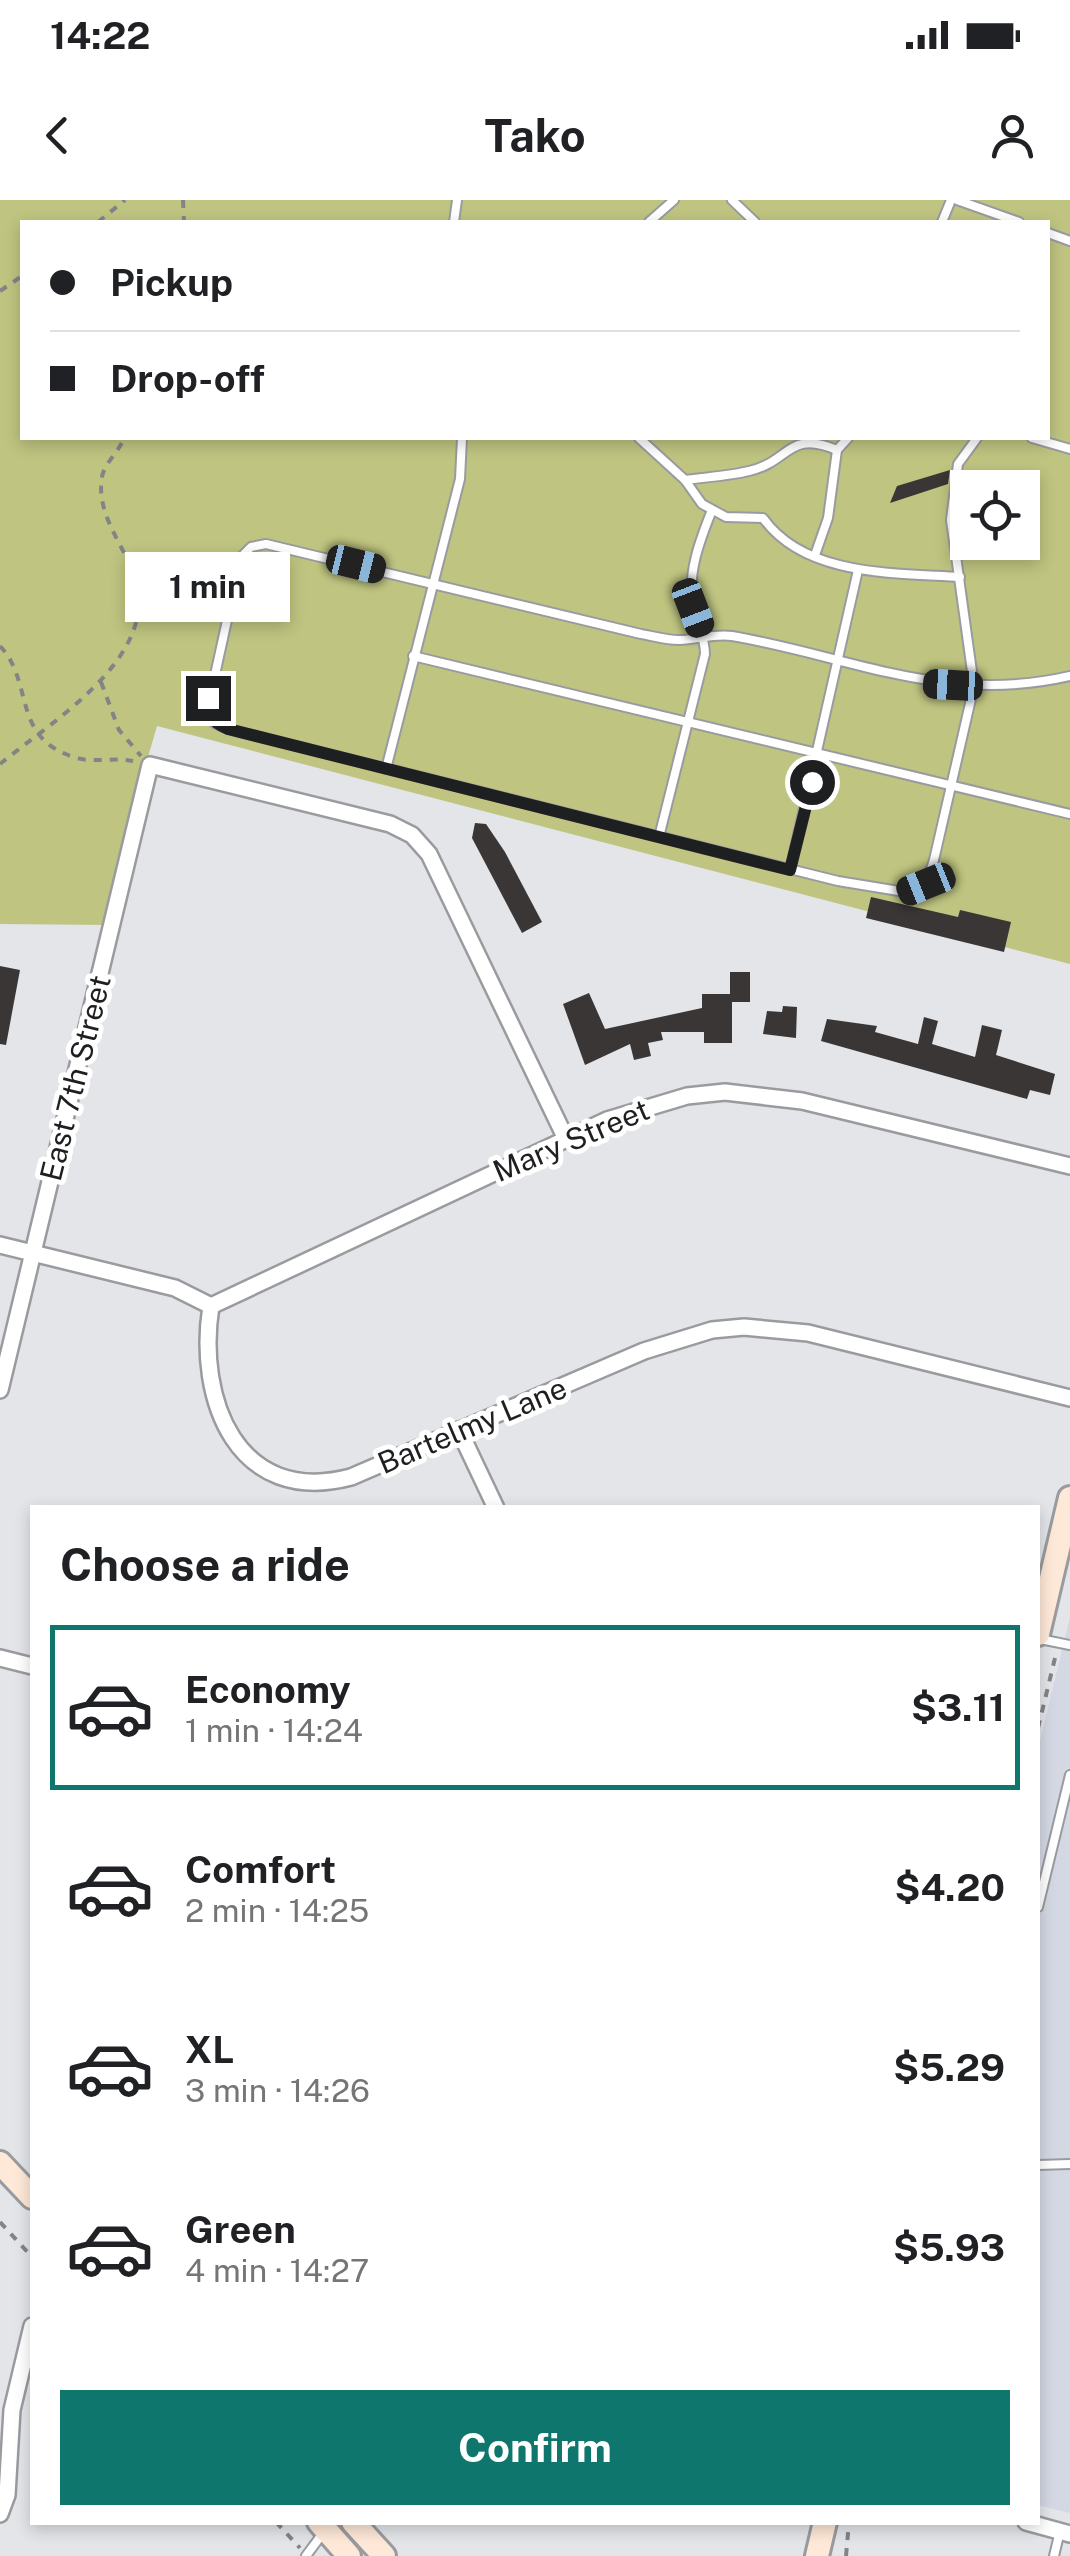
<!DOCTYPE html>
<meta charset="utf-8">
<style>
body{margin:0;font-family:"Public Sans",sans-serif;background:#f2f2f2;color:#202124;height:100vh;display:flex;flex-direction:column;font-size:38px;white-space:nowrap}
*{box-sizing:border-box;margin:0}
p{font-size:32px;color:#757577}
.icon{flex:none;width:55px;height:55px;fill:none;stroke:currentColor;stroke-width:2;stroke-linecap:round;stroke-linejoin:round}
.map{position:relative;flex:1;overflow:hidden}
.panel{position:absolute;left:30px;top:1305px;width:1010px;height:1020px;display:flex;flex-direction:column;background:#fff;border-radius:0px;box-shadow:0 5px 15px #0003}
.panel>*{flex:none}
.guide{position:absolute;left:20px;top:20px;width:1030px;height:220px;border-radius:0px;box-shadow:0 5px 15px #0003;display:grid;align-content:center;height:220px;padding:0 30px;background:#fff}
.fabs{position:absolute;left:950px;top:270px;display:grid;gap:20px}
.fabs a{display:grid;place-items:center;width:90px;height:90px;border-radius:0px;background:#fff;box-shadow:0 5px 15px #0003;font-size:50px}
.end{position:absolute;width:45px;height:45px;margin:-22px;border:12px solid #1e1f20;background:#fff;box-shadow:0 0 0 5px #fff}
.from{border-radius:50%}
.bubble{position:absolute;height:70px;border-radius:0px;background:#fff;box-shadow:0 5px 15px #0003;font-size:32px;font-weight:700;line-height:70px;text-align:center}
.car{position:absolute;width:30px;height:60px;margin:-30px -15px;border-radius:12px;box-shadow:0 0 8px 2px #0007;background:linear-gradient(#222 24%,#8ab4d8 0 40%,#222 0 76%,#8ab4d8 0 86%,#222 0)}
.guide b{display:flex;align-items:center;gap:35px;height:95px;font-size:38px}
.guide b+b{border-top:2px solid #e0e0e0}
.guide i{width:25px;height:25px;background:#202124}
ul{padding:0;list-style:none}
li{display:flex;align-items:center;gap:30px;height:165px;margin:0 20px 15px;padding:0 10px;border:5px solid transparent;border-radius:0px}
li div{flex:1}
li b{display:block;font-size:38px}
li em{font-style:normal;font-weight:700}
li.current{border-color:#0f766e}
li>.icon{width:90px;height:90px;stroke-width:1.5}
h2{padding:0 30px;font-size:45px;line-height:120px}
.action{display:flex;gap:20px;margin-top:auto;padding:20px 30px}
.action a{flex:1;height:115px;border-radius:0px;background:#0f766e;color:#fff;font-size:40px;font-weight:700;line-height:115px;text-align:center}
.status{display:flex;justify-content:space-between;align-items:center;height:70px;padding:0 50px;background:#fff;direction:ltr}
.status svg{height:28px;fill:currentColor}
header{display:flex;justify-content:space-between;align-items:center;height:130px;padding:0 30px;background:#fff;font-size:45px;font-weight:700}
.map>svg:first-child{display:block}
.built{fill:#d4d8e3}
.green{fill:#bfc480;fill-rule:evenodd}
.building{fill:#3a3636}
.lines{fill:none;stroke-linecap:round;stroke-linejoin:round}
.lane-casing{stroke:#9a9b9f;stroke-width:12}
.street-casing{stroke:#9a9b9f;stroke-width:20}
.secondary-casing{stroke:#9a9b9f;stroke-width:28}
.path{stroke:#828486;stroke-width:4;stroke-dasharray:8 8;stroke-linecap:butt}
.lane{stroke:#fff;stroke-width:8}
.street{stroke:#fff;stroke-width:15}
.secondary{stroke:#fee8d7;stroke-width:22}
.route{stroke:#1e1f20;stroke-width:12}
.labels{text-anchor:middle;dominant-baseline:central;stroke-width:10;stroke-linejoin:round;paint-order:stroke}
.street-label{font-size:30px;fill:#1e1f20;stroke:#fff}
</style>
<div class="status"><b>14:22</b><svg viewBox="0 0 49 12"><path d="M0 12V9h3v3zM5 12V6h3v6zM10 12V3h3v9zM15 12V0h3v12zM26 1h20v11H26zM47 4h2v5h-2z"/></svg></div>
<header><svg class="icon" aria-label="back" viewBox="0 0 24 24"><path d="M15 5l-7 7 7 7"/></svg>Tako<svg class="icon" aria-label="person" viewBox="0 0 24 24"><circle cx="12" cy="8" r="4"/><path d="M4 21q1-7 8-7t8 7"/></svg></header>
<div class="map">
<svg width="1070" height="2356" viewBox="0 0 1070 2356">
<rect width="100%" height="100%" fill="#e3e5e9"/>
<polygon class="built" points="1070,1417 1070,2313 1038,2305 1038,1549"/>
<path class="green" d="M0,0H1070V764L157,526L119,657L111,725L0,724ZM22,22H1048V238H22ZM968,288H1022V342H968Z"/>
<g class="building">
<polygon points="950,270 948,284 890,303 897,286"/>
<polygon points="475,623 486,624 505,652 542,722 522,733 472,638"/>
<polygon points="871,697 958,717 960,710 1011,722 1004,752 866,718"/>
<polygon points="0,766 20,770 6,845 0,844"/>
<polygon points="730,772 750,772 750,802 732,802 732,843 704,843 704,832 661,832 663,840 648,843 651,856 634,860 630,844 585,865 563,804 589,793 605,829 702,808 702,794 730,794"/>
<polygon points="783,806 797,807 796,838 763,834 767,811 782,812"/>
<polygon points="924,817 938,821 932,844 975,857 982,825 1002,830 996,855 1055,874 1050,895 1030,890 1027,899 821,841 827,819 877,826 875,832 918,844"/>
</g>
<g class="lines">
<defs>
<g id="lane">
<polyline points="732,0 755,22"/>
<polyline points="957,0 1019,22"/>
<polyline points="454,22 457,0"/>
<polyline points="649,22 674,0"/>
<polyline points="942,22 951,0"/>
<polyline points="1048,33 1070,41"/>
<path d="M639,238L685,280L702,304L726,317L763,318C805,377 896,373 960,377"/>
<path d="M977,238L958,264L951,320L974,486L934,660L926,684L905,692L838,681L228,529L214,523L207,511L241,357L251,347L266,344L641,434C653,436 666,440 679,440C696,440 714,433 732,436C853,457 944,505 1070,476"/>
<polyline points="1032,238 1070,249"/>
<path d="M685,280C706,277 729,276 749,271C790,262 788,229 837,250"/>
<polyline points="815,355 828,318 837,250 848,238"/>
<polyline points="413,456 1070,614"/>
<polyline points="386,569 460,279 462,238"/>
<path d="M659,637L705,454C705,436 696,424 693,406C687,373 700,340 712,310"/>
<polyline points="790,670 858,370"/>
<polyline points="1040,1439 1070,1445"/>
<polyline points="1038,1707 1070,1575"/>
<polyline points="1038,1965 1070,1964"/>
<polyline points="306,2356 323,2333"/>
<polyline points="1054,2356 1060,2331"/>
</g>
<g id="street">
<polyline points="0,1045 175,1088 211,1106"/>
<path d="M211,1106C196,1199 237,1307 351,1277L644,1151L712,1130L744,1127L808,1133L1070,1198"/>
<polyline points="211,1106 607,920 687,896 725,892 802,901 1070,966"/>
<polyline points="0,1190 150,565 390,624 412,635 429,654 566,939"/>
<polyline points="459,1230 496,1308"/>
<polyline points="0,1458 32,1466"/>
<polyline points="0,2314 7,2295 12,2210 32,2126"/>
<polyline points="1026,2322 1070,2334"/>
</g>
<g id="secondary">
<polyline points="1038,1434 1070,1298"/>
<polyline points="0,1963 32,1997"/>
<polyline points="319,2322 349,2356"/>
<polyline points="353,2322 384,2356"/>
<polyline points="817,2356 825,2322"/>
</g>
</defs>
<use href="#lane" class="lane-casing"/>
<use href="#street" class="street-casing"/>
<use href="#secondary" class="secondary-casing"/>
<g class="path">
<polyline points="183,0 184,22"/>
<polyline points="98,22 125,0"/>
<polyline points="0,91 22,76"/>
<path d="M0,446C35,483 10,539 77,558C95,563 114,557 133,561"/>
<polyline points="101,482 119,530 141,556"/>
<path d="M0,564C52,521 168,453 132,370C120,340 96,312 102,277C104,264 120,250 124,238"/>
<polyline points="1038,1528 1056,1454"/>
<polyline points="0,2022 32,2057"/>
<polyline points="276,2322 300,2348"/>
<polyline points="846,2356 849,2322"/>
</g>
<use href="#lane" class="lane"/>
<use href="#street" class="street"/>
<use href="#secondary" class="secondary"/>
</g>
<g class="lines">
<path class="route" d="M208,498C207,516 212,522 228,529L790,670L812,582"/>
</g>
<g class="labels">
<g class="street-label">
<text transform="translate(75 878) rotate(-76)">East 7th Street</text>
<text transform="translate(571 940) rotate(-23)">Mary Street</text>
<text transform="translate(472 1225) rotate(-23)">Bartelmy Lane</text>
</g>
</g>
</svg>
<div class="fabs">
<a><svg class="icon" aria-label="locate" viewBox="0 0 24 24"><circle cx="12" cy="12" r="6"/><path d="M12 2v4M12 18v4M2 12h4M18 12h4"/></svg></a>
</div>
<i class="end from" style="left:812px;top:582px"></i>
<i class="end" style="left:208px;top:498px"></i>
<div class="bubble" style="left:125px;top:352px;width:165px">1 min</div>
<i class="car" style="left:356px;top:364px;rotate:104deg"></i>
<i class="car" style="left:693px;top:408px;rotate:159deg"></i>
<i class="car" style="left:953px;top:485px;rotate:273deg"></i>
<i class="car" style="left:926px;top:684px;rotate:248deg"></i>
<div class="guide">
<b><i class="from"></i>Pickup</b>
<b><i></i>Drop-off</b>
</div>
<section class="panel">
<h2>Choose a ride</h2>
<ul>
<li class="current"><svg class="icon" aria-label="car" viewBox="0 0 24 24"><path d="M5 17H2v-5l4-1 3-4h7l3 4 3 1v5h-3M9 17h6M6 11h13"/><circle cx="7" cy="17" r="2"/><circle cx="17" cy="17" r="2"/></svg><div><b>Economy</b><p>1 min · 14:24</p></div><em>$3.11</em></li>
<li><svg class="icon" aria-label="car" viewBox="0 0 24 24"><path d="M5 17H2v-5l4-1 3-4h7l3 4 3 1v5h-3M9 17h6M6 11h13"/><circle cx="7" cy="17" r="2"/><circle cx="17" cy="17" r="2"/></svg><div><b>Comfort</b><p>2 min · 14:25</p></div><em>$4.20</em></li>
<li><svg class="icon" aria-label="car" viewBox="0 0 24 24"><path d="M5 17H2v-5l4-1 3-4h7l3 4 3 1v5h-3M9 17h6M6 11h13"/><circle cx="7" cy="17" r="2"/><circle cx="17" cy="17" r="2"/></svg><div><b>XL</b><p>3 min · 14:26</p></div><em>$5.29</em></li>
<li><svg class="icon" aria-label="car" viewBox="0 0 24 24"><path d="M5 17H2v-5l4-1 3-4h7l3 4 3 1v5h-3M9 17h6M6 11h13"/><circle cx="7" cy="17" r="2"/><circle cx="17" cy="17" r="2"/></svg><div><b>Green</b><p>4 min · 14:27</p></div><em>$5.93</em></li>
</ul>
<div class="action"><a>Confirm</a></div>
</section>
</div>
